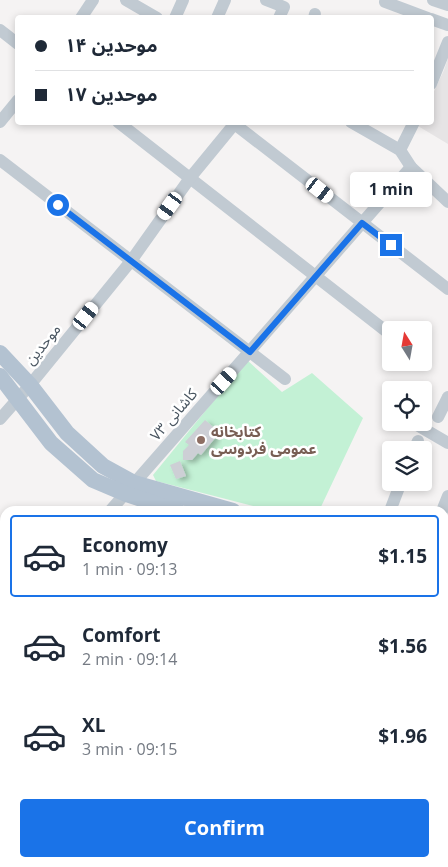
<!DOCTYPE html>
<meta charset="utf-8">
<style>
body{margin:0;font-family:"Open Sans","Noto Sans Arabic",sans-serif;background:#f6f6f7;color:#1f2937;height:100vh;display:flex;flex-direction:column;font-size:19px;white-space:nowrap}
*{box-sizing:border-box;margin:0}
p{font-size:16px;color:#747a83}
.icon{flex:none;width:28px;height:28px;fill:none;stroke:currentColor;stroke-width:2;stroke-linecap:round;stroke-linejoin:round}
.map{position:relative;flex:1;overflow:hidden}
.details{position:absolute;left:0px;top:506px;width:449px;height:361px;display:flex;flex-direction:column;background:#fff;border-radius:15px 15px 0 0;box-shadow:0 2px 8px #0003}
.details>*{flex:none}
.guide{position:absolute;left:15px;top:15px;width:419px;height:110px;border-radius:5px;box-shadow:0 2px 8px #0003;display:grid;align-content:center;height:110px;padding:0 20px;background:#fff}
.needle{width:32px;rotate:349deg}
.controls{position:absolute;left:382px;top:321px;display:grid;gap:10px}
.controls a{display:grid;place-items:center;width:50px;height:50px;border-radius:5px;background:#fff;box-shadow:0 2px 8px #0003;font-size:25px}
.end{position:absolute;width:22px;height:22px;margin:-11px;border:6px solid #1a73e8;background:#fff;box-shadow:0 0 0 2px #fff}
.from{border-radius:50%}
.bubble{position:absolute;height:35px;border-radius:5px;background:#fff;box-shadow:0 2px 8px #0003;font-size:16px;font-weight:700;line-height:35px;text-align:center}
.car{position:absolute;width:15px;height:30px;margin:-15px -8px;border-radius:6px;box-shadow:0 0 4px 1px #0007;background:linear-gradient(#fff 24%,#345 0 40%,#fff 0 76%,#345 0 86%,#fff 0)}
.guide b{display:flex;align-items:center;gap:18px;height:48px;font-size:19px}
.guide b+b{border-top:1px solid #e0e1e3}
.guide i{width:12px;height:12px;background:#1f2937}
ul{padding:9px 0 0;list-style:none}
li{display:flex;align-items:center;gap:15px;height:82px;margin:0 10px 8px;padding:0 10px;border:2px solid transparent;border-radius:5px}
li div{flex:1}
li b{display:block;font-size:19px}
li em{font-style:normal;font-weight:700}
li.current{border-color:#1a73e8}
li>.icon{width:45px;height:45px;stroke-width:1.5}
.cta{display:flex;gap:10px;margin-top:auto;padding:10px 20px}
.cta a{flex:1;height:58px;border-radius:5px;background:#1a73e8;color:#fff;font-size:20px;font-weight:700;line-height:58px;text-align:center}
.map>svg:first-child{display:block}
.education{fill:#e6e4e5}
.green{fill:#c3f1d5}
.building{fill:#cdcfd5;filter:url(#shadow)}
.lines{fill:none;stroke-linecap:round;stroke-linejoin:round}
.minor{stroke:#c1cad2;stroke-width:12}
.major{stroke:#b3c2d1;stroke-width:16}
.route{stroke:#1a73e8;stroke-width:6}
.education-dot{fill:#8d6e63;stroke:#fff;stroke-width:2}
.labels{text-anchor:middle;dominant-baseline:central;stroke-width:5;stroke-linejoin:round;paint-order:stroke}
.street-label{font-size:15px;fill:#4a5661;stroke:#fff}
.education-label{font-size:15px;font-weight:bold;fill:#785e54;stroke:#fff;text-anchor:start}
</style>
<div class="map">
<svg width="448" height="867" viewBox="0 0 448 867">
<defs>
<filter id="shadow"><feDropShadow dx="4" dy="2.5" stdDeviation="2.5" flood-color="#0004"/></filter>
</defs>
<rect width="100%" height="100%" fill="#f5f3f3"/>
<polygon class="education" points="448,58 448,144 418,126 419,123 431,122 431,98 444,70"/>
<polygon class="green" points="247,360 282,392 312,373 363,418 319,511 273,511 156,481 153,475"/>
<g class="building">
<polygon points="205,420 217,430 213,435 216,437 201,455 198,453 192,460 183,460 183,451 189,445 185,442"/>
<polygon points="180,461 186,476 176,479 170,465"/>
</g>
<g class="lines">
<g class="minor">
<polyline points="126,0 157,18"/>
<polyline points="266,0 284,7 279,18"/>
<polyline points="433,0 448,5"/>
<polyline points="385,2 428,18"/>
<polyline points="81,18 93,0"/>
<polyline points="175,18 183,0"/>
<polyline points="217,18 225,0"/>
<polyline points="314,18 315,14"/>
<polyline points="431,19 448,25"/>
<polyline points="0,30 18,44"/>
<polyline points="431,84 448,42"/>
<polyline points="0,122 18,100"/>
<polyline points="118,122 391,335"/>
<polyline points="232,122 448,289"/>
<polyline points="351,122 400,150 411,167 448,202"/>
<polyline points="400,150 414,122"/>
<polyline points="0,160 285,379"/>
<polyline points="438,417 448,397"/>
<polyline points="0,419 30,385 131,261 190,178 236,122"/>
<polyline points="412,422 448,443"/>
<polyline points="414,450 418,441"/>
<polyline points="110,511 411,167"/>
<polyline points="187,511 195,500"/>
<polyline points="390,511 401,482"/>
<polyline points="442,511 448,496"/>
<polyline points="0,545 5,549"/>
<polyline points="0,633 5,627"/>
<polyline points="444,660 448,661"/>
<polyline points="0,715 5,709"/>
<polyline points="444,745 448,737"/>
<polyline points="0,784 5,786"/>
<polyline points="444,822 448,824"/>
<polyline points="0,842 5,844"/>
<polyline points="10,867 12,862"/>
<polyline points="135,867 137,862"/>
<polyline points="277,867 279,862"/>
<polyline points="375,867 377,862"/>
</g>
<g class="major">
<polyline points="0,353 30,385 67,433 103,466 134,483 233,511"/>
<polyline points="0,376 51,443 93,480 126,494 178,511"/>
<polyline points="444,568 448,569"/>
<polyline points="444,580 448,580"/>
</g>
</g>
<g class="lines">
<polyline class="route" points="58,205 250,352 362,223 391,245"/>
</g>
<circle class="education-dot" cx="201" cy="440" r="5"/>
<g class="labels">
<g class="street-label">
<text transform="translate(42 344) rotate(-51)">موحدین</text>
<text transform="translate(173 414) rotate(-49)">کاشانی ۷۳</text>
</g>
<g class="education-label">
<text x="211" y="431">کتابخانه<tspan x="211" dy="17">عمومی فردوسی</tspan></text>
</g>
</g>
</svg>
<div class="controls">
<a><svg class="needle" viewBox="-14 -14 28 28"><path d="M0-13l5 13h-10z" fill="#e53935"/><path d="M0 13l5-13h-10z" fill="#747a83"/></svg></a>
<a><svg class="icon" aria-label="locate" viewBox="0 0 24 24"><circle cx="12" cy="12" r="6"/><path d="M12 2v4M12 18v4M2 12h4M18 12h4"/></svg></a>
<a><svg class="icon" aria-label="layers" viewBox="0 0 24 24"><path d="M12 4l9 5-9 5-9-5zM3 14l9 5 9-5"/></svg></a>
</div>
<i class="end from" style="left:58px;top:205px"></i>
<i class="end" style="left:391px;top:245px"></i>
<div class="bubble" style="left:350px;top:172px;width:82px">1 min</div>
<i class="car" style="left:320px;top:190px;rotate:128deg"></i>
<i class="car" style="left:170px;top:206px;rotate:216deg"></i>
<i class="car" style="left:86px;top:316px;rotate:39deg"></i>
<i class="car" style="left:224px;top:381px;rotate:42deg"></i>
<div class="guide">
<b><i class="from"></i>موحدین ۱۴</b>
<b><i></i>موحدین ۱۷</b>
</div>
<section class="details">
<ul>
<li class="current"><svg class="icon" aria-label="car" viewBox="0 0 24 24"><path d="M5 17H2v-5l4-1 3-4h7l3 4 3 1v5h-3M9 17h6M6 11h13"/><circle cx="7" cy="17" r="2"/><circle cx="17" cy="17" r="2"/></svg><div><b>Economy</b><p>1 min · 09:13</p></div><em>$1.15</em></li>
<li><svg class="icon" aria-label="car" viewBox="0 0 24 24"><path d="M5 17H2v-5l4-1 3-4h7l3 4 3 1v5h-3M9 17h6M6 11h13"/><circle cx="7" cy="17" r="2"/><circle cx="17" cy="17" r="2"/></svg><div><b>Comfort</b><p>2 min · 09:14</p></div><em>$1.56</em></li>
<li><svg class="icon" aria-label="car" viewBox="0 0 24 24"><path d="M5 17H2v-5l4-1 3-4h7l3 4 3 1v5h-3M9 17h6M6 11h13"/><circle cx="7" cy="17" r="2"/><circle cx="17" cy="17" r="2"/></svg><div><b>XL</b><p>3 min · 09:15</p></div><em>$1.96</em></li>
</ul>
<div class="cta"><a>Confirm</a></div>
</section>
</div>
